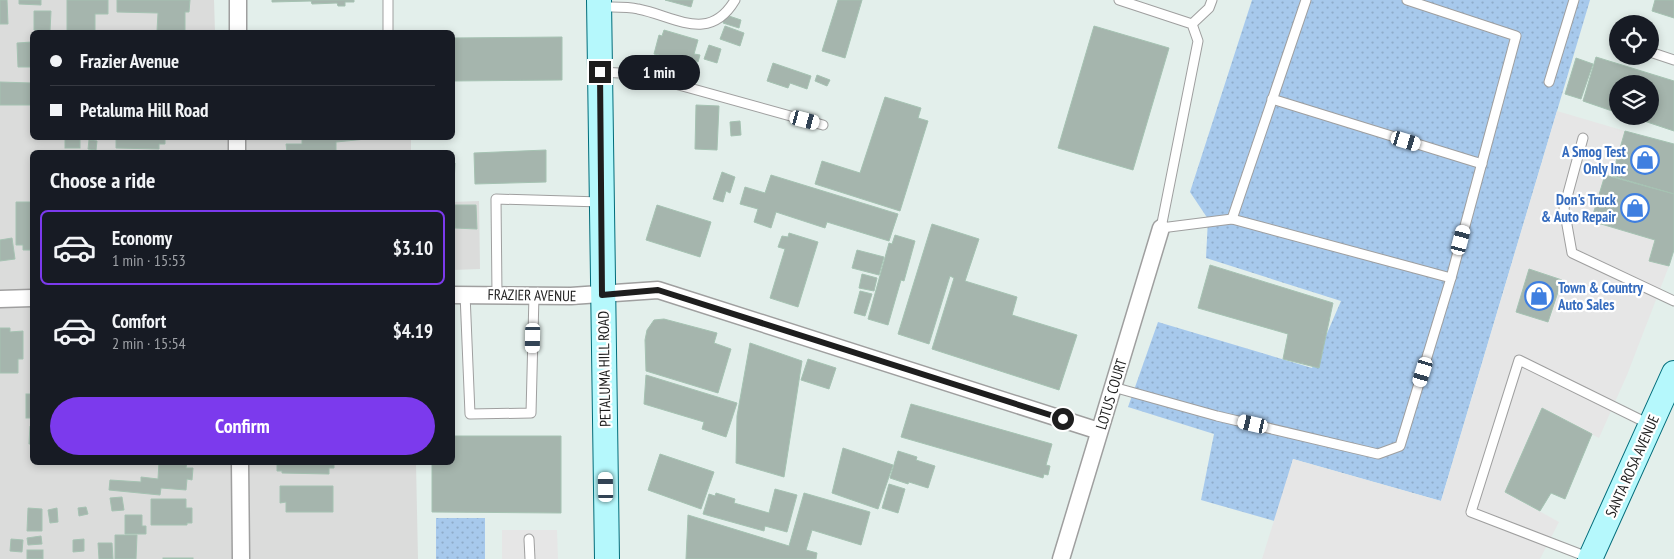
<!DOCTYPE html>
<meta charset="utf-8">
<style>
body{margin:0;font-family:"PT Sans Narrow",sans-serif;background:#20242c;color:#f1f3f6;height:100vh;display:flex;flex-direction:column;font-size:19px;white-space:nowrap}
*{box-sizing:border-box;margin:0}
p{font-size:16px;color:#9ea1a6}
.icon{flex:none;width:28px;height:28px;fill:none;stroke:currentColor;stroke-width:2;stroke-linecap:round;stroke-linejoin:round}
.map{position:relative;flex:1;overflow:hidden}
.side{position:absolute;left:30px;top:150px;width:425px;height:315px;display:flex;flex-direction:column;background:#171b24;border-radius:8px;box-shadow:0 2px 8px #0003}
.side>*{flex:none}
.guide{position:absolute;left:30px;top:30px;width:425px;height:110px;border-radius:8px;box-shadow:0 2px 8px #0003;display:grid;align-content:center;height:110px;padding:0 20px;background:#171b24}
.fabs{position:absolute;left:1609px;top:15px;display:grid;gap:10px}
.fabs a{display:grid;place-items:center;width:50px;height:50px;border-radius:50%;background:#171b24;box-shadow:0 2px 8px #0003;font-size:25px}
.end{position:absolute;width:22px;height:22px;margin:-11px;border:6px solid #1e1e1e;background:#fff;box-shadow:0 0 0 2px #fff}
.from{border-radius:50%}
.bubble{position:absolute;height:35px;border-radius:18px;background:#171b24;box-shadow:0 2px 8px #0003;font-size:16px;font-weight:700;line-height:35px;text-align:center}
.car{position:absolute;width:15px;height:30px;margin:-15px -8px;border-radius:6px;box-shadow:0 0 4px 1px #0007;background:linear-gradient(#fff 24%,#345 0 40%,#fff 0 76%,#345 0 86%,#fff 0)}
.guide b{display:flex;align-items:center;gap:18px;height:48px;font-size:19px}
.guide b+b{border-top:1px solid #363941}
.guide i{width:12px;height:12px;background:#f1f3f6}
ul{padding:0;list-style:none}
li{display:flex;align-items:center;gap:15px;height:75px;margin:0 10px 8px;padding:0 10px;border:2px solid transparent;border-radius:8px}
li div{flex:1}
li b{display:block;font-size:19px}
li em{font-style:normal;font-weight:700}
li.current{border-color:#7c3aed}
li>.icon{width:45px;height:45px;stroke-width:1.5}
h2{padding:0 20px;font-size:22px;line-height:60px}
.primary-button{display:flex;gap:10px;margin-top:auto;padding:10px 20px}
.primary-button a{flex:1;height:58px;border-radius:30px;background:#7c3aed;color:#fff;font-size:20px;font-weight:700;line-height:58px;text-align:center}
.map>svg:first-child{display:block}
.residential{fill:#dbdcdb}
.grass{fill:url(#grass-dots)}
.parking{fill:#e6e6e6}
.building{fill:#a5b5ad;stroke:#a5c2b2}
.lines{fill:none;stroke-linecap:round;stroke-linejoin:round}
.lane-casing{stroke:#9f9f9f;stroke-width:11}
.street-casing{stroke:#9f9f9f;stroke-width:19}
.secondary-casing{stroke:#006c7a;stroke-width:26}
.lane{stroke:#fff;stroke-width:9}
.street{stroke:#fff;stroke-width:16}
.secondary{stroke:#b5f8fc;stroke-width:24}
.route{stroke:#1e1e1e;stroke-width:6}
.labels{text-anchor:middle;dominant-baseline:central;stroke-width:4.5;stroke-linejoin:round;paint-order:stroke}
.shop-label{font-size:15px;font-weight:bold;fill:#366cbe;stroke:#fff;text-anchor:end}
.street-label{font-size:15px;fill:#1e1e1e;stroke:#fff}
</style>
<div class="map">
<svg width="1674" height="559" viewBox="0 0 1674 559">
<defs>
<pattern id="grass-dots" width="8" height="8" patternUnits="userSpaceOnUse" patternTransform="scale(1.25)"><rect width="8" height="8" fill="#a7c9ec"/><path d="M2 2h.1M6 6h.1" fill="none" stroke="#8facca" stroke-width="1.8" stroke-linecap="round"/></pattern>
</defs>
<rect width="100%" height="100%" fill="#e3efeb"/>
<g class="residential">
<polygon points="0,0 214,0 215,32 32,32 32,138 411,138 411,152 32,152 32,462 416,463 418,559 0,559"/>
<polygon points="479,201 480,269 453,270 452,202"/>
</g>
<g class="grass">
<polygon points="1252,0 1590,0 1441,501 1293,459 1278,522 1201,500 1214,434 1128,407 1158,322 1312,368 1341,301 1206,258 1208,219 1190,192"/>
<rect x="436" y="518" width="49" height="41"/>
</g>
<g class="parking">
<polygon points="1557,111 1625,131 1612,176 1605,175 1591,221 1655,240 1649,261 1669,266 1627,375 1599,438 1541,409 1505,492 1559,522 1540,559 1262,559 1293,459 1441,501"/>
<polygon points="502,530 557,530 558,559 502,559"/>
</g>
<g class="building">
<polygon points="0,0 7,0 8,24 0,24"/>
<polygon points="19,0 41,0 41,5 19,4"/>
<polygon points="67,0 108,0 108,14 95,14 95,32 67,32"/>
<polygon points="117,0 190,0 189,12 185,12 185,32 157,31 158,13 117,12"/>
<polygon points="272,0 354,0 354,2 345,2 345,6 338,6 337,3 312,4 311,1 272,2"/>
<polygon points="665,0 693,0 691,7"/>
<polygon points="838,0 862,0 845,58 822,51"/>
<polygon points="1655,0 1674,0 1674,18 1652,11"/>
<polygon points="34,11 51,11 50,31 34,30"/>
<polygon points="726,15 741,20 739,28 723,23"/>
<polygon points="725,26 744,33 740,46 720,39"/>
<polygon points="1094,26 1169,48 1133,170 1058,148"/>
<polygon points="664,30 698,40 694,54 700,55 698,62 694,61 692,68 658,59 659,55 654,54 659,35 662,36"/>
<polygon points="562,37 562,80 452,81 452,38"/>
<polygon points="32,42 32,67 18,67 17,43"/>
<polygon points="709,45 721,49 717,63 704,59"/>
<polygon points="1596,57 1674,81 1674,131 1629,116 1650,116 1650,84 1618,84 1618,113 1583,101"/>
<polygon points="1576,58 1593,64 1581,99 1565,94"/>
<polygon points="773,63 811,76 807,89 790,83 788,88 767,81"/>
<polygon points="817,75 830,80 827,86 815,81"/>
<polygon points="0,82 32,83 32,105 0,105"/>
<polygon points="885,97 921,108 918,118 928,121 900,211 815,184 822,161 860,173"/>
<polygon points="696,105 719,106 717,150 695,149"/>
<polygon points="740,121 741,135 731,136 730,122"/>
<polygon points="1625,131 1674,144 1674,194 1612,176"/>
<rect x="65" y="138" width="15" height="10"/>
<polygon points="116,138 186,138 165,139 165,144 159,144 159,149 116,148"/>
<polygon points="302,138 366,138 366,139 336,142 336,152 287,152 286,144 302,144"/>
<polygon points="89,140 97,141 96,150 88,149"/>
<polygon points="546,150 546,182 475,184 474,153"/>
<polygon points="452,163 455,163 454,184 452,184"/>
<polygon points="722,172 735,177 730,193 726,191 723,202 713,199"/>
<polygon points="771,175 898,214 889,241 827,222 825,228 776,212 771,228 754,222 758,209 740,204 745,187 765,193"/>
<polygon points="1605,175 1674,194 1674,250 1669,266 1649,261 1655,240 1591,221"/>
<polygon points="16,202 32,202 32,250 23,250 23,245 16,245"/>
<polygon points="454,205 476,205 477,229 455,228"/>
<polygon points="657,205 711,222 700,257 646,240"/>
<polygon points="932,224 979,239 965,281 1017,297 1012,315 1077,335 1059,390 932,349 954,278 950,276 929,344 898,334"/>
<polygon points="789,233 818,242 798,307 770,298 785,249 778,247 782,236 788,237"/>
<polygon points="895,235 915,241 904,281 901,280 888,325 868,319 889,243 892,244"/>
<polygon points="12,238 15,259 0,261 0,240"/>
<polygon points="857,250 884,257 879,275 852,268"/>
<polygon points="1210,265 1333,303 1319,368 1283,359 1288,334 1198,308"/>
<polygon points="1529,269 1562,280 1548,322 1516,312"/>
<polygon points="862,274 877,278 874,291 859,288"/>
<polygon points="860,291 872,294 865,316 854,313"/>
<polygon points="664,319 717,333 714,343 731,349 718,393 646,371 645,340 647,330 654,320"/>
<polygon points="0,328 10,328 10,332 23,331 23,359 18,359 18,373 0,373"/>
<polygon points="750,343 802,361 784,477 736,463 737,416"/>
<polygon points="808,359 836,368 829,389 801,380"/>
<polygon points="646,375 737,403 726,437 702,429 704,422 644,404"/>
<rect x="26" y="394" width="6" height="24"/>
<polygon points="911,404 1052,444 1046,465 1050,466 1048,475 1044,474 1043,478 901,437"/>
<polygon points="1542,408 1592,434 1565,499 1551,493 1540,511 1505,492"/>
<polygon points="30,426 32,426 32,444 29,444"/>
<polygon points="452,436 561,436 561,513 432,512 432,462 452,462"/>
<polygon points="843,448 893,465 878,509 832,493"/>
<polygon points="898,451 917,457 916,460 935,466 928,488 909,482 908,484 890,478"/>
<polygon points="660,454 714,472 701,509 648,490"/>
<polygon points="159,462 187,462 186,468 193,468 192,480 187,479 186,490 161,488 160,495 109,490 110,480 141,482 141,477 158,479"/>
<polygon points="277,462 334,462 334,468 329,468 329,474 282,473 282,471 277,471"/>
<polygon points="889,484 905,489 898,513 882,508"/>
<polygon points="280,486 333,486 333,512 286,512 286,502 280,503"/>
<polygon points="775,489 797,495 787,532 765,526 764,531 703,514 709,494 715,496 716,493 735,499 734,503 769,513"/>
<polygon points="804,493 870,512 861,545 812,530 806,550 817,553 816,559 686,559 688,515 789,546"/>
<polygon points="122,497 124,510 112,511 110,498"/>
<polygon points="151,499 186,499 186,508 192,508 192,523 187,523 187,525 151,525"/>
<polygon points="86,507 88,514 79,516 78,508"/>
<polygon points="28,508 42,509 42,531 27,531"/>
<polygon points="57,508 58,522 50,523 48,510"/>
<polygon points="125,515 142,515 142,526 146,526 146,534 125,534"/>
<polygon points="115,535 137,535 136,559 115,559"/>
<polygon points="41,536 42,544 28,545 27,538"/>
<polygon points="11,539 23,540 22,552 10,551"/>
<polygon points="84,539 84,551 73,552 73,540"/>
<polygon points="98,543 112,543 113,559 99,559"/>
<rect x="27" y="550" width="16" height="9"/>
<rect x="163" y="558" width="30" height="1"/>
</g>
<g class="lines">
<defs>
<g id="lane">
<polyline points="1119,0 1192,24 1198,41 1161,228 1232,219"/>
<polyline points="1306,0 1232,219 1451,278"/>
<path d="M600,7C612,7 626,6 638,9C675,16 709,44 735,0"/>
<polyline points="1192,24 1209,8 1212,0"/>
<polyline points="388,32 388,0"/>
<polyline points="1650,52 1674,60"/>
<polyline points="600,72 639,74 823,125"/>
<polyline points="1549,82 1574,0"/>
<polyline points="1272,99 1482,164"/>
<polyline points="1583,138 1564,208 1572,253 1674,301"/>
<polyline points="465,294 470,414 531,413 534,295"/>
<polyline points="497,294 496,199 601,202"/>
<polyline points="1113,387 1217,416 1378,454 1400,446 1451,278 1516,36 1407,0"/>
<polyline points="529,539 530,559"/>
<polyline points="1590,558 1471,512 1519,360 1649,424"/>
</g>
<g id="street">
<polyline points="238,0 238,32"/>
<polyline points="237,152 237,138"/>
<polyline points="452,295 571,296 658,290 1099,431"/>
<polyline points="0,299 32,298"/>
<polyline points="240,462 241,559"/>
<polyline points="1061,559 1161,228"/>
</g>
<g id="secondary">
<polyline points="599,0 607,559"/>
<polyline points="1590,559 1674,373"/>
</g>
</defs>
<use href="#lane" class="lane-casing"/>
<use href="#street" class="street-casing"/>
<use href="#secondary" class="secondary-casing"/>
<use href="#lane" class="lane"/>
<use href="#street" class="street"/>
<use href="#secondary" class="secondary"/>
</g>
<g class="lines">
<polyline class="route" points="600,72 602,295 658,290 1063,419"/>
</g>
<defs>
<symbol id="shop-ring" viewBox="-11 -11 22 22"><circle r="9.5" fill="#fff" stroke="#3f7fe0" stroke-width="1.5"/><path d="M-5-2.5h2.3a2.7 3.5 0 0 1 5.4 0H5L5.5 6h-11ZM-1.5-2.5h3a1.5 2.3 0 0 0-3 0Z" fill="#3f7fe0"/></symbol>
</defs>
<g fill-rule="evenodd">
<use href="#shop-ring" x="1629" y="144" width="32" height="32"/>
<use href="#shop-ring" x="1619" y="192" width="32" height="32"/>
<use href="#shop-ring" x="1523" y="280" width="32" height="32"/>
</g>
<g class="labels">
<g class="shop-label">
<text x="1626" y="151">A Smog Test<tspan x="1626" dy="17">Only Inc</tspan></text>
<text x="1616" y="199">Don's Truck<tspan x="1616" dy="17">&amp; Auto Repair</tspan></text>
<text x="1558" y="287" text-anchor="start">Town &amp; Country<tspan x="1558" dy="17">Auto Sales</tspan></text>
</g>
<g class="street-label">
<text transform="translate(532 295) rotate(1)">FRAZIER AVENUE</text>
<text transform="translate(604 369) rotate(-91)">PETALUMA HILL ROAD</text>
<text transform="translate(1111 394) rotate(-73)">LOTUS COURT</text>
<text transform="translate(1632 466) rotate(-66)">SANTA ROSA AVENUE</text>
</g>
</g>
</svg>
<div class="fabs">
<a><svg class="icon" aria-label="locate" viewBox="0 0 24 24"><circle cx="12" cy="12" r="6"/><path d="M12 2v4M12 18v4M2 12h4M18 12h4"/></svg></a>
<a><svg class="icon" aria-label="layers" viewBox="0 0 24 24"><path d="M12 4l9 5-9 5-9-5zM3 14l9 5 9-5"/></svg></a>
</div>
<i class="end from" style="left:1063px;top:419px"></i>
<i class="end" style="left:600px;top:72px"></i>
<div class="bubble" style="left:618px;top:55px;width:82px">1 min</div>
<i class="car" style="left:805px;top:120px;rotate:105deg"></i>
<i class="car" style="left:1406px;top:141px;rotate:107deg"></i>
<i class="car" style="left:1461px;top:240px;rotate:15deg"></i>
<i class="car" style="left:533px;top:338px;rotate:181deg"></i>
<i class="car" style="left:1423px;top:372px;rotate:197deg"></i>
<i class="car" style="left:1253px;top:424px;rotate:283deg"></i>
<i class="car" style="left:606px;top:487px;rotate:359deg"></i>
<div class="guide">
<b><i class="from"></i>Frazier Avenue</b>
<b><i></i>Petaluma Hill Road</b>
</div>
<section class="side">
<h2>Choose a ride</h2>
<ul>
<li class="current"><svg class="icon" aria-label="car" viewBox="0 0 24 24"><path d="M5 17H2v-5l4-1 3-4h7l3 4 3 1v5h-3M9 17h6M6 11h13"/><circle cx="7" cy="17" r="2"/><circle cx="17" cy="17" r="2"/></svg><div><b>Economy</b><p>1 min · 15:53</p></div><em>$3.10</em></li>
<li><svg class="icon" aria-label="car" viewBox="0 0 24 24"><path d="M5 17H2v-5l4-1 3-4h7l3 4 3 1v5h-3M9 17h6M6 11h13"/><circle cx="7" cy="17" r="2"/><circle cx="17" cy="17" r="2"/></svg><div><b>Comfort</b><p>2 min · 15:54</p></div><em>$4.19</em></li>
</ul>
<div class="primary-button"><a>Confirm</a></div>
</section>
</div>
